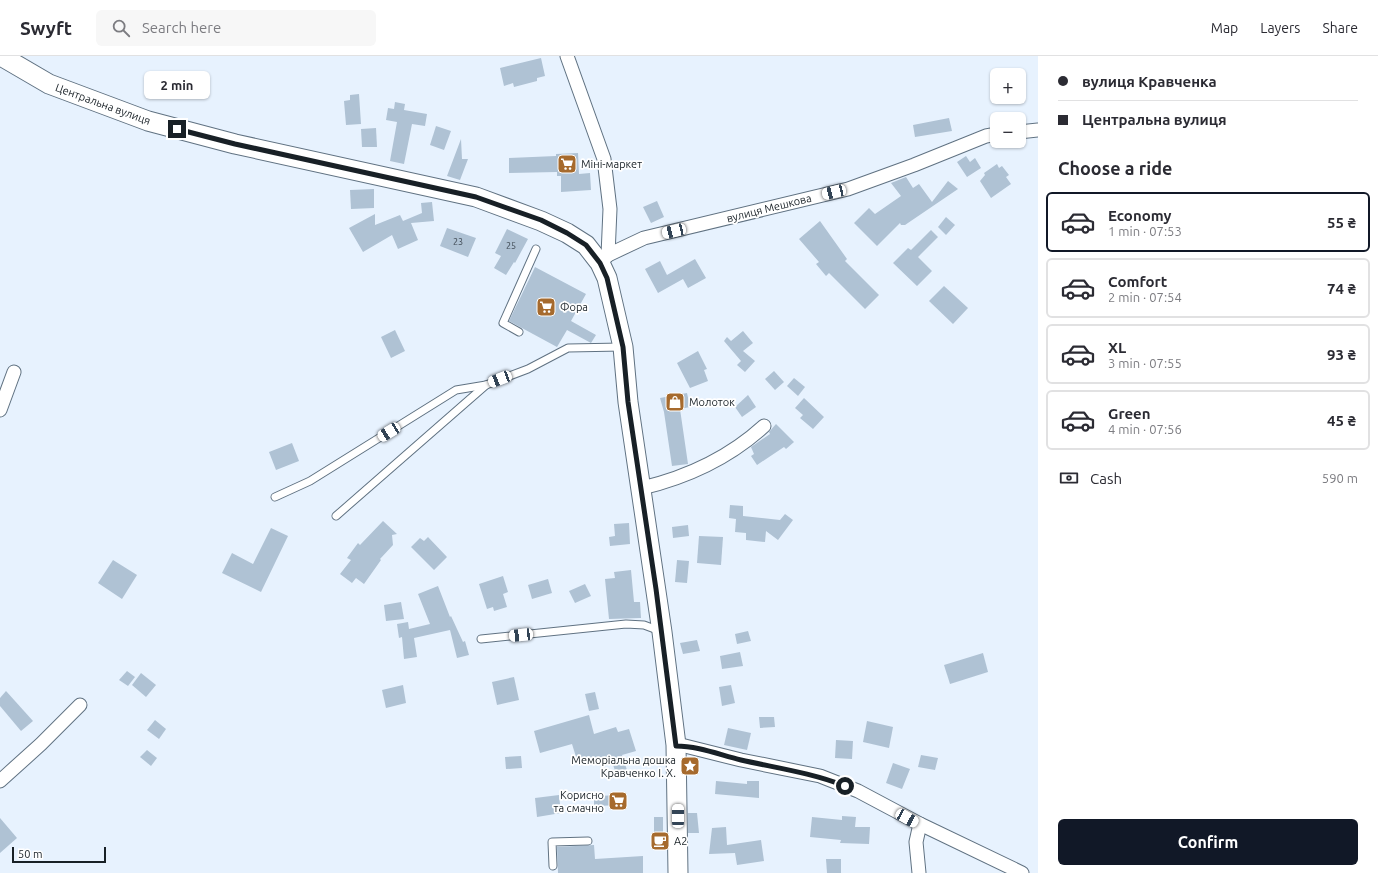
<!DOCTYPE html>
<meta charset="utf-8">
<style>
body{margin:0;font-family:Ubuntu,sans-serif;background:#f7f7f7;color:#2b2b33;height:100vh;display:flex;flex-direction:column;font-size:15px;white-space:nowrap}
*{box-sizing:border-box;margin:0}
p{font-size:13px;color:#7c7c81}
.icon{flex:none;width:22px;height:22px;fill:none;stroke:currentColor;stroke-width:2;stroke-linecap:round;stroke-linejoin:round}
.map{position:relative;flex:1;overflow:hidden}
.panel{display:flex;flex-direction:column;background:#fff;width:340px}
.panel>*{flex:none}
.guide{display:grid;align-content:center;height:88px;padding:0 20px;background:#fff}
.controls{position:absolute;left:990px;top:12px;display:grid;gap:8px}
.controls a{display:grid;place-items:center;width:36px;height:36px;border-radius:6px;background:#fff;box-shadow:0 1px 3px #0004;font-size:20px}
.scale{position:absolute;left:12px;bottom:10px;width:94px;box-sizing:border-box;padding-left:4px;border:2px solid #182026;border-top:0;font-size:11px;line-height:14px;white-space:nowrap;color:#182026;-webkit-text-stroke:3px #fff;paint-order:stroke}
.end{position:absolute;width:18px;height:18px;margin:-9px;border:5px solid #182026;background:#fff;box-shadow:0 0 0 2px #fff}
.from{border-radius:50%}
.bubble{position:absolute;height:28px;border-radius:6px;background:#fff;box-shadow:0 1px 3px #0004;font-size:13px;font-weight:700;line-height:28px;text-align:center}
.car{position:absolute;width:12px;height:24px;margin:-12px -6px;border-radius:5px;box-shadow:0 0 3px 1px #0007;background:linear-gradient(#fff 24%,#345 0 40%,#fff 0 76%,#345 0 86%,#fff 0)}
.guide b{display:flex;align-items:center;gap:14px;height:38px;font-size:15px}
.guide b+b{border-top:1px solid #e1e1e2}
.guide i{width:10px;height:10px;background:#2b2b33}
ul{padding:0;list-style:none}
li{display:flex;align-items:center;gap:12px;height:60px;margin:0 8px 6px;padding:0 12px;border:2px solid #e1e1e2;border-radius:6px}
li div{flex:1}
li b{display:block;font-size:15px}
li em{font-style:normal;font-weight:700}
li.selected{border-color:#111827}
li>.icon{width:36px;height:36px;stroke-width:1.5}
h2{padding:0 20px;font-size:18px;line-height:48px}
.pay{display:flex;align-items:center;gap:10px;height:44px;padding:0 20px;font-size:15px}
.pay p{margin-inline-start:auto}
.button{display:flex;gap:8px;margin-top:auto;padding:8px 20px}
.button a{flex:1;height:46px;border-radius:6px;background:#111827;color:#fff;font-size:16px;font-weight:700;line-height:46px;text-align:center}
header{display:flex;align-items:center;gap:24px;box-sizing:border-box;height:56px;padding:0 20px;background:#fff;border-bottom:1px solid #e1e1e2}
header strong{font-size:19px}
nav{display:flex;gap:22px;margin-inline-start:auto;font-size:14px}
.search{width:280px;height:36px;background:#f7f7f7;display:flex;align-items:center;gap:10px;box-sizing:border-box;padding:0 14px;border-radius:6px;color:#7c7c81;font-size:15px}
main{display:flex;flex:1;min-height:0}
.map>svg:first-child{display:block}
.building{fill:#afc2d4}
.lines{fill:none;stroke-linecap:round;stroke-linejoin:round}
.lane-casing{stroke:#607282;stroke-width:9}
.street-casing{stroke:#607282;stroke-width:15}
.secondary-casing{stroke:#607282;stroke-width:21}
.lane{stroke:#fff;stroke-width:7}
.street{stroke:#fff;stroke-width:13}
.secondary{stroke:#fff;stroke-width:19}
.route{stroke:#182026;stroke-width:5}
.labels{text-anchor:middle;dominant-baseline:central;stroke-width:3.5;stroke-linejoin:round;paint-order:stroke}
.number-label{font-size:9px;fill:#3e4852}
.street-label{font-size:11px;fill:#182026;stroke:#fff}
.poi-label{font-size:11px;fill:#182026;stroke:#fff;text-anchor:start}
</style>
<header>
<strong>Swyft</strong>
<div class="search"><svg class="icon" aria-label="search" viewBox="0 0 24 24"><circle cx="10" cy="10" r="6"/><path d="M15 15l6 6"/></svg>Search here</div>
<nav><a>Map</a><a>Layers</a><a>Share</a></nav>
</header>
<main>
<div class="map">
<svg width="1038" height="817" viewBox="0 0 1038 817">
<rect width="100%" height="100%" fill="#e7f2fe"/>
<g class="building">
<polygon points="541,2 545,20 537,22 537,25 514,31 513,27 504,30 500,12"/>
<polygon points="359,38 361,68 346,69 344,45 350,44 350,39"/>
<polygon points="395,46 405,48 404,54 427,58 425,70 412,68 404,108 390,105 397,66 386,64 388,52 394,53"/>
<polygon points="949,62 952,75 915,81 913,69"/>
<polygon points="436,70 451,75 444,94 430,89"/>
<polygon points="376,72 377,91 362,91 361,73"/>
<polygon points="461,83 462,103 468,103 460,124 447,120"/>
<polygon points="578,97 579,118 590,117 591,134 561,136 561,120 557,120 557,116 509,117 509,102 556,100 556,98"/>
<polygon points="966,100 970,106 975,102 981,112 967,121 957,106"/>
<polygon points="997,108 999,112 1002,110 1009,119 1006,121 1011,128 991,142 980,125 985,119 984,117"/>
<polygon points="906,121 913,132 919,128 932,146 948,125 958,133 905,169 901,169 900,167 877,190 854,167 869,152 875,158 901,140 891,127"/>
<polygon points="374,133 374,152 351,153 350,134"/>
<polygon points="657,145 664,161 651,167 643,151"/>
<polygon points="432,146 434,165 411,167 418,184 398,193 392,179 363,196 349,172 375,158 375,169 400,159 403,165 422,157 421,147"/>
<polygon points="946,161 955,169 946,179 938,171"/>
<polygon points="820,165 847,203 845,205 879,239 865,253 829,217 826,220 816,208 819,206 799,183"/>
<polygon points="447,172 476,182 468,201 440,190"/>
<polygon points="507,173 528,183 515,207 514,206 506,219 494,212 501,200 495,197"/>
<polygon points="931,174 938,181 918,201 932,215 917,230 893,207 908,192 911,194"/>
<polygon points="695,203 706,222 688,232 683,223 658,237 645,213 660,205 667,219"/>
<polygon points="535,211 586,238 571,265 596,279 591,287 567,274 557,291 509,265"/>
<polygon points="944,230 968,252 953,268 929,245"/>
<polygon points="395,274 405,295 391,302 381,281"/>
<polygon points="743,275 753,287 743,295 755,305 745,316 737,309 741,305 724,285 727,281 731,285"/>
<polygon points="698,295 707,313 704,314 708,325 690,332 677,307"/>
<polygon points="774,315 784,326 775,334 765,323"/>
<polygon points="794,322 805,331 798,340 787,330"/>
<polygon points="687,337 690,351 680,353 688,408 672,410 664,356 660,342"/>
<polygon points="748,339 756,351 742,361 735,351"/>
<polygon points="804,342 824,361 813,373 800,362 803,359 795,352"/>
<polygon points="776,368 794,386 786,393 784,391 757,409 751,400 754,398 751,391 770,378 769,376"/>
<polygon points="292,387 299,405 276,414 269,396"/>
<polygon points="730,449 743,450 743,460 780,464 785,458 793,464 778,484 766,475 765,486 746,484 746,477 735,476 736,463 729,462"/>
<polygon points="383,465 397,478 392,479 393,489 380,503 381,504 364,528 356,522 352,527 340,518 351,504 347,502 358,487 360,489"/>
<polygon points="629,467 630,488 610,490 609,481 615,480 614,468"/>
<polygon points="688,469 689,480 673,482 672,471"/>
<polygon points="271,472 288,480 261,536 222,517 232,497 253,508"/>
<polygon points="699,480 723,481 721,509 697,507"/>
<polygon points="428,481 447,501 434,514 411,491 420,482 424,485"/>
<polygon points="113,504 137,519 122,543 98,527"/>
<polygon points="677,504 689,505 687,527 675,526"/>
<polygon points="631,514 634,546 640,546 641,562 609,563 605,523 615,522 614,516"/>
<polygon points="503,520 508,536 503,538 507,551 494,555 493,551 487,553 479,528"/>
<polygon points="548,523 552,537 532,543 528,529"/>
<polygon points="585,528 591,540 575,547 569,535"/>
<polygon points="438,530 450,561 451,560 463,586 465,585 469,599 457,602 450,574 414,582 417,601 404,603 402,581 399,582 397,568 408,566 409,573 430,568 418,538"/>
<polygon points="401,546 404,563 386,565 384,549"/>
<polygon points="748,575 751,585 737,588 735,578"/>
<polygon points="697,584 700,595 683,598 680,587"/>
<polygon points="740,596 743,610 722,613 720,600"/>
<polygon points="983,597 988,616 950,628 944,609"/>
<polygon points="127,615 135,621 128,630 119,624"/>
<polygon points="141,617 156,629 146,641 132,629"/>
<polygon points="514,621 519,644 497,649 492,626"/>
<polygon points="403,629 406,647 386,652 382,634"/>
<polygon points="731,629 735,647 722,650 719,631"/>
<polygon points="6,635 33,665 21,675 0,650 0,642"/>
<polygon points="595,636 599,653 589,655 585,638"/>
<polygon points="589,659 594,678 616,671 618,676 629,673 636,695 622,699 627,714 616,718 611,702 592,707 589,700 577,704 572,688 540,697 534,675"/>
<polygon points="759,661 774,661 775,671 760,672"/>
<polygon points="155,664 166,673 159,683 147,674"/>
<polygon points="867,665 893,671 889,692 863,686"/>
<polygon points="728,672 751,677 747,694 724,689"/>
<polygon points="836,684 853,685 852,703 835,702"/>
<polygon points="147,694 157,702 151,710 140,701"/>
<polygon points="921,699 938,702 935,714 918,711"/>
<polygon points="521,700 522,712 506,713 505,701"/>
<polygon points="893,707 910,713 902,733 886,727"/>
<polygon points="716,725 747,728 747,725 759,725 759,742 715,738"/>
<polygon points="559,739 561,757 537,761 535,742"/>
<polygon points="626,739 626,749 594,750 594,740"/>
<polygon points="688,757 697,757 699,777 688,777"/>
<polygon points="842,760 856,761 855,771 870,771 869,788 840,787 841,784 810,781 812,761 842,764"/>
<rect x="654" y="761" width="9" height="19"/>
<polygon points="0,762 17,782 0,797"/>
<polygon points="726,771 727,789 761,784 764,805 737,809 735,797 709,798 712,772"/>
<polygon points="594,789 595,803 643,800 643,817 558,817 557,791"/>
<polygon points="826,803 841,803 841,817 827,817"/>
</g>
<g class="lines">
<defs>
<g id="lane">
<polyline points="519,276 503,267 536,193"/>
<polyline points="275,441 310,425 456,334 486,329"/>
<polyline points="336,460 486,329 528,313 568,292 622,291"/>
<polyline points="481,583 626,568 644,569 660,575"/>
<polyline points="553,810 552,786 588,785"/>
</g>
<g id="street">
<polyline points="567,0 604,103 610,153 608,199 603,204"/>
<polyline points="1019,76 1038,74"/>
<polyline points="608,199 644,182 848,133 914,109 986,80 997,78"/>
<polyline points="0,354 14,316"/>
<path d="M642,432C688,421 729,402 764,370"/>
<polyline points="676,689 685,690 741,704 820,720 858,735 920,768 1022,817"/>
<polyline points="0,725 41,688 80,649"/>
<polyline points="919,817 916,786 920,768"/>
</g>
<polyline id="secondary" points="1,0 49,28 148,65 235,88 476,141 541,165 567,177 586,189 600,207 607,222 623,291 628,346 662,576 676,689 678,817"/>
</defs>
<use href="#lane" class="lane-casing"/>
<use href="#street" class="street-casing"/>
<use href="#secondary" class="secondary-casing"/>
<use href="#lane" class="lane"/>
<use href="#street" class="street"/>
<use href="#secondary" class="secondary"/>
</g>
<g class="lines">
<path class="route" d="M177,73L235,88L476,141L541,164L567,177L586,189L600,207L607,222L623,291L628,346L656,533L676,690C698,690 720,699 741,704C777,712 812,717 845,730"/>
</g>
<defs>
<symbol id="supermarket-square" viewBox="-11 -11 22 22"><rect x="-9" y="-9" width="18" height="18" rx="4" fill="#a66a2d" stroke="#fff"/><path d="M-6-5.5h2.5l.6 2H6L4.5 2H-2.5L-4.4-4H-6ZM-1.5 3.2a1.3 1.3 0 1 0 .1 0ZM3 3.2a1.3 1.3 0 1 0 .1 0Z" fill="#fff"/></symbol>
<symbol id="shop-square" viewBox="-11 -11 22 22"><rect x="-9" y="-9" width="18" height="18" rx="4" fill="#a66a2d" stroke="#fff"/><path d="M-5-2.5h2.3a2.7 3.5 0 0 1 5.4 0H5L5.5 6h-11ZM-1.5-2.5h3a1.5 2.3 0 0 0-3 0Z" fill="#fff"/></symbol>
<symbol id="sight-square" viewBox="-11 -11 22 22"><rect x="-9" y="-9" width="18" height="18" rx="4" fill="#a66a2d" stroke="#fff"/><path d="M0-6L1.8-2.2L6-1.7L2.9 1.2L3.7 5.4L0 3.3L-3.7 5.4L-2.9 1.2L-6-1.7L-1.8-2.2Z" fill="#fff"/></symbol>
<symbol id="cafe-square" viewBox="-11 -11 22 22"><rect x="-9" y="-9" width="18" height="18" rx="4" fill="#a66a2d" stroke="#fff"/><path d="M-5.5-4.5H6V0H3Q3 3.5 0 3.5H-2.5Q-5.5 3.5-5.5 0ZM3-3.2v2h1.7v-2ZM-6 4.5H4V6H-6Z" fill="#fff"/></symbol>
</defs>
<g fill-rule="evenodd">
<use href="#supermarket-square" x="556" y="97" width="22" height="22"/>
<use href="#supermarket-square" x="535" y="240" width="22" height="22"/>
<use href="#shop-square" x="664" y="335" width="22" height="22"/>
<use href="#sight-square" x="679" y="699" width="22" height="22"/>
<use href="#supermarket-square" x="607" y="734" width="22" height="22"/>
<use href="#cafe-square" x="649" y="774" width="22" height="22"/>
</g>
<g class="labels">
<g class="number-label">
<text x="458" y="186">23</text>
<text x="511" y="190">25</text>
</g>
<g class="street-label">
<text transform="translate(103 48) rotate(20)">Центральна вулиця</text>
<text transform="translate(769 152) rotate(-14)">вулиця Мешкова</text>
</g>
<g class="poi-label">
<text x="581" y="108">Міні-маркет</text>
<text x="560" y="251">Фора</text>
<text x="689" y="346">Молоток</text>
<text x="676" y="704" text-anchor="end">Меморіальна дошка<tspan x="676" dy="13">Кравченко І. Х.</tspan></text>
<text x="604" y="739" text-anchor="end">Корисно<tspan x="604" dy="13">та смачно</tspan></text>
<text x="674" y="785">А2</text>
</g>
</g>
</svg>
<div class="controls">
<a>+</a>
<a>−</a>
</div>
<div class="scale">50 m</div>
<i class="end from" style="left:845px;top:730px"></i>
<i class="end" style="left:177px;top:73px"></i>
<div class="bubble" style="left:144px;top:15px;width:66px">2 min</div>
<i class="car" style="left:834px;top:136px;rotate:257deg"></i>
<i class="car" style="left:674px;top:175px;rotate:257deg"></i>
<i class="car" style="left:500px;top:323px;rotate:249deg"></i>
<i class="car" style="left:389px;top:376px;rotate:238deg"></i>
<i class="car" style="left:521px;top:579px;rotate:264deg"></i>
<i class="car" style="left:678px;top:760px;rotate:0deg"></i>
<i class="car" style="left:907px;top:762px;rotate:119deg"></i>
</div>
<section class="panel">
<div class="guide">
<b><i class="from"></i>вулиця Кравченка</b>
<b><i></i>Центральна вулиця</b>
</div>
<h2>Choose a ride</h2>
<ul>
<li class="selected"><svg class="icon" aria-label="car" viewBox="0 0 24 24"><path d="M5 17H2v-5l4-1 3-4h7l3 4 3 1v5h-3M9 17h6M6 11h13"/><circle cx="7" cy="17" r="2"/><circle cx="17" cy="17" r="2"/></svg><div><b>Economy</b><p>1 min · 07:53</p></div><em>55 ₴</em></li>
<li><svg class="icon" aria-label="car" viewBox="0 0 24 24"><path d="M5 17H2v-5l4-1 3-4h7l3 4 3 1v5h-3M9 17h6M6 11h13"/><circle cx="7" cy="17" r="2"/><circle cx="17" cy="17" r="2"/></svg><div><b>Comfort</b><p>2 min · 07:54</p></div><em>74 ₴</em></li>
<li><svg class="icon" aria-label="car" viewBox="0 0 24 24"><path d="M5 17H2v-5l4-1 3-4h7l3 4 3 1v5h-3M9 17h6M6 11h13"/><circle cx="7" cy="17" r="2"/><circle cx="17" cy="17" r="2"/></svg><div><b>XL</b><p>3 min · 07:55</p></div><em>93 ₴</em></li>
<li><svg class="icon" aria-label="car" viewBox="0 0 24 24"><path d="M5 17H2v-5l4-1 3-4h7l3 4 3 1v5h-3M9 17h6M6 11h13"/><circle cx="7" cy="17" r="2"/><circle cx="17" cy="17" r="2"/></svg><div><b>Green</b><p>4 min · 07:56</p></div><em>45 ₴</em></li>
</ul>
<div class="pay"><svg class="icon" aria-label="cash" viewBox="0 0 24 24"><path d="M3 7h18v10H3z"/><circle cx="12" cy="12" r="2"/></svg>Cash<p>590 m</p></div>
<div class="button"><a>Confirm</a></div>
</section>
</main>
